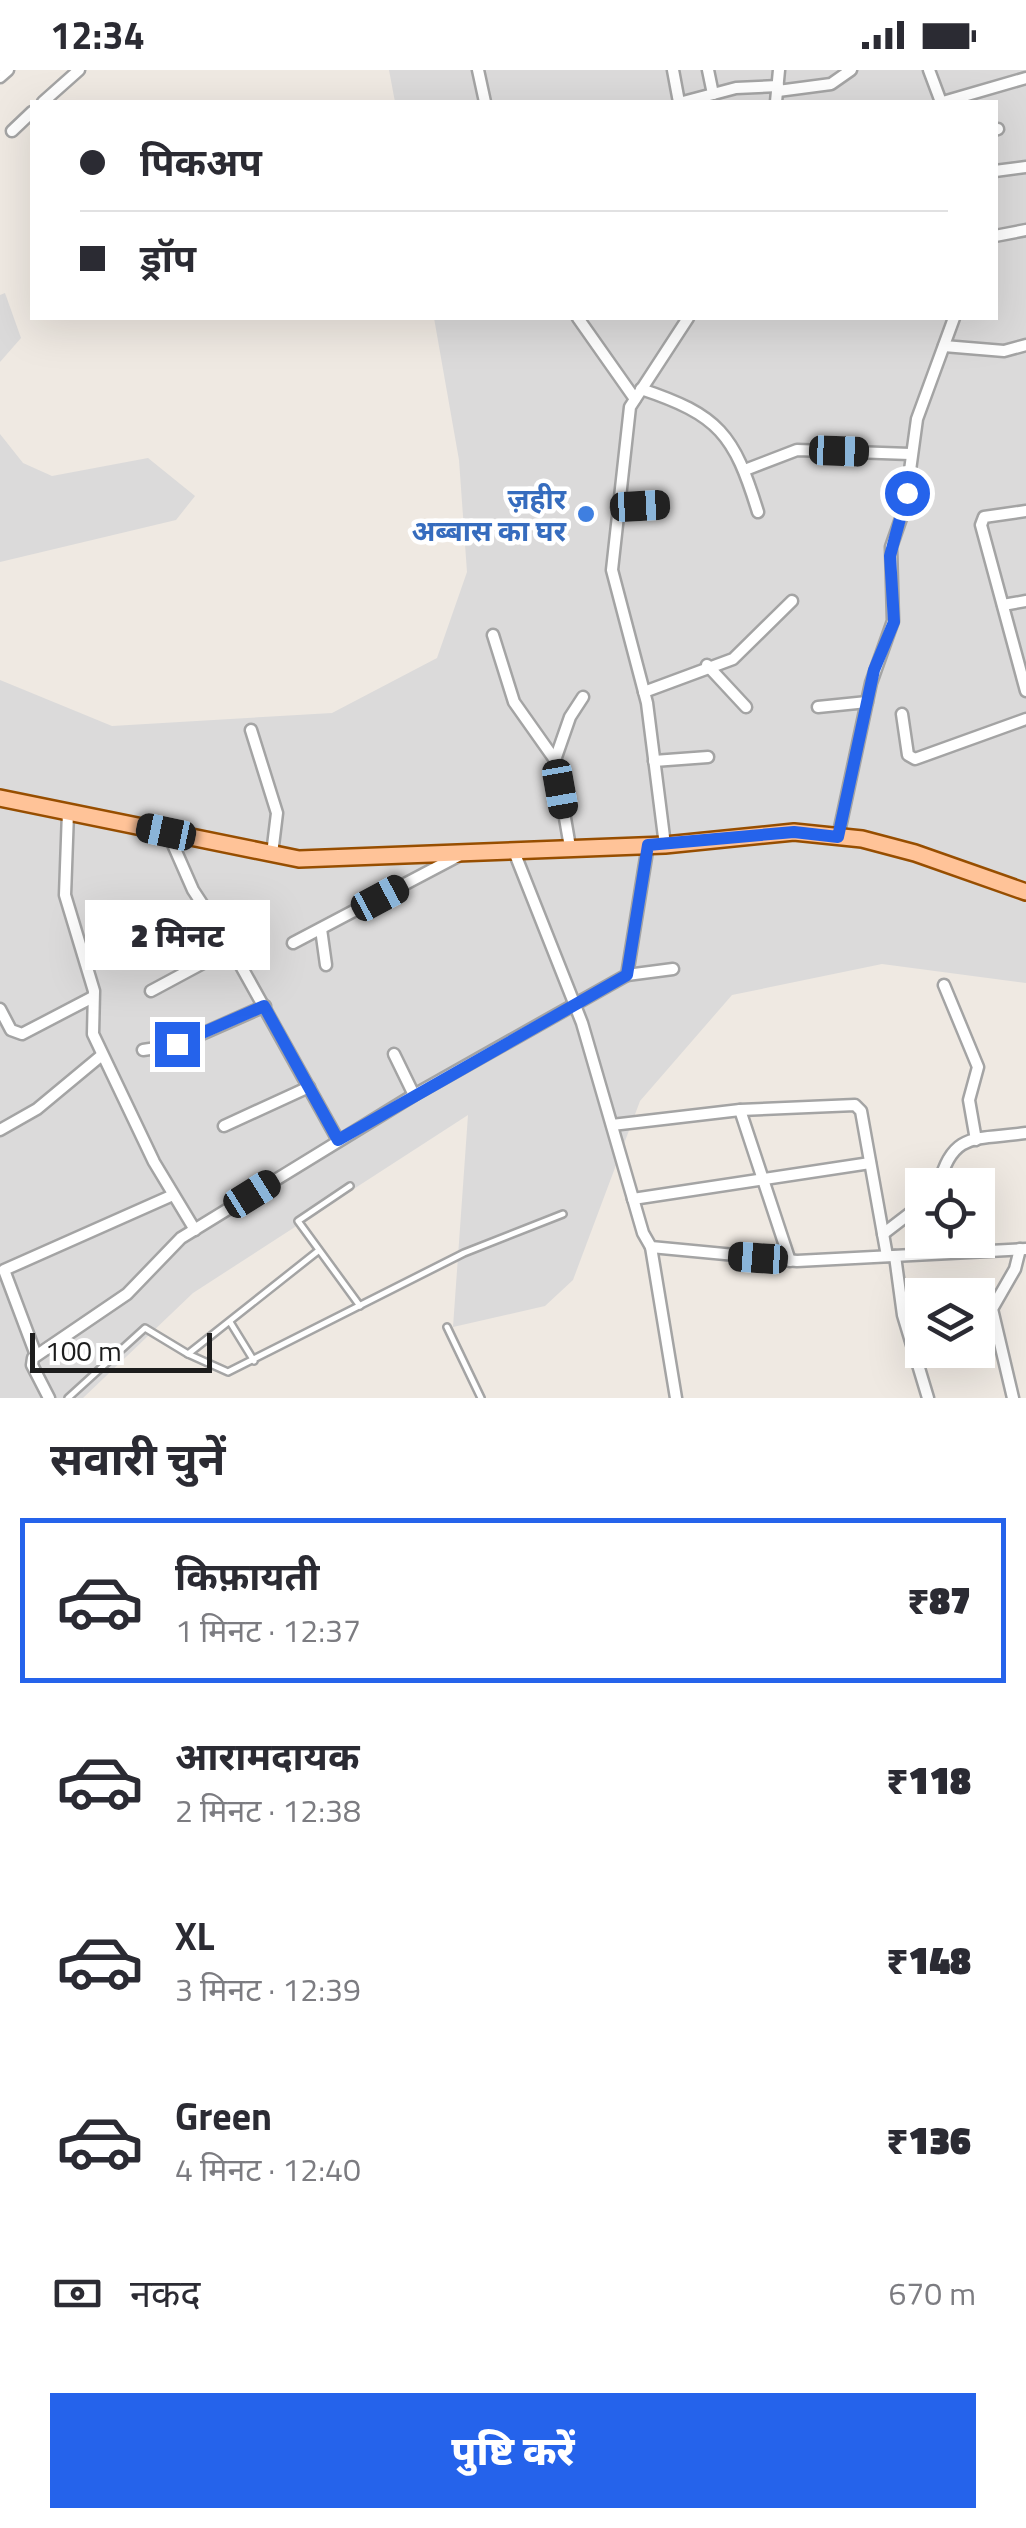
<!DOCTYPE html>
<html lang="hi">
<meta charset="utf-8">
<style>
body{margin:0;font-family:"Titillium Web","Noto Sans Devanagari",sans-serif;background:#f2f2f3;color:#2b2b33;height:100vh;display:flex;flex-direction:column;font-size:38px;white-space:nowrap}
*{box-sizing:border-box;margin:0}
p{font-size:32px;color:#7c7c81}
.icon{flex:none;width:55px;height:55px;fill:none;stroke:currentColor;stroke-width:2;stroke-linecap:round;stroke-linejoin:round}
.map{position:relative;height:1328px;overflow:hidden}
.sheet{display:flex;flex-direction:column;background:#fff;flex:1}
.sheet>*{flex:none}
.top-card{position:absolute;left:30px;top:30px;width:968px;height:220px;border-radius:0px;box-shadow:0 10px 40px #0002;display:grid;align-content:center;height:220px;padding:0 50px;background:#fff}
.tools{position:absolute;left:905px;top:1098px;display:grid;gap:20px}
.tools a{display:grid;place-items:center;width:90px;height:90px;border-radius:0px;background:#fff;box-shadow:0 10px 40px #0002;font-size:50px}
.scale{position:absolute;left:30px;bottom:25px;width:182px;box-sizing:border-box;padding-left:10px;border:5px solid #1d1d1d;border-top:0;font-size:28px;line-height:35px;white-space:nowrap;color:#1d1d1d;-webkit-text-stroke:8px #fff;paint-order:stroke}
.end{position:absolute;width:45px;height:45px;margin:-22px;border:12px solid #2563eb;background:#fff;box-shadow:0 0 0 5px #fff}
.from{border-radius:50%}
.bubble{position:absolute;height:70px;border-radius:0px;background:#fff;box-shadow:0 10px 40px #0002;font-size:32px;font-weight:800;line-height:70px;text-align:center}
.car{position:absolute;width:30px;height:60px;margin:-30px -15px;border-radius:12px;box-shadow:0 0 8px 2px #0007;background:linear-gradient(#222 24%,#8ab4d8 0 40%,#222 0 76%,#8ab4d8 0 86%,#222 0)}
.top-card b{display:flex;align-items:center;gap:35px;height:95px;font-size:38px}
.top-card b+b{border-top:2px solid #e1e1e2}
.top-card i{width:25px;height:25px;background:#2b2b33}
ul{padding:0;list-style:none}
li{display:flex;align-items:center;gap:30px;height:165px;margin:0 20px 15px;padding:0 30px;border:5px solid transparent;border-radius:0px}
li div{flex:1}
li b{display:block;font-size:38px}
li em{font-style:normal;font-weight:800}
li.selected{border-color:#2563eb}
li>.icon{width:90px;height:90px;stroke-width:1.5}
h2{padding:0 50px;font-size:45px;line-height:120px}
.pay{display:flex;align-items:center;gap:25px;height:110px;padding:0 50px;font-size:38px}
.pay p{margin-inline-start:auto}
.primary-button{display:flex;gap:20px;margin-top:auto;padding:20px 50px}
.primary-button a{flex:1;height:115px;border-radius:0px;background:#2563eb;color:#fff;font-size:40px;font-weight:800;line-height:115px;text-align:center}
.status{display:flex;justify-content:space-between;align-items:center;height:70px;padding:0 50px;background:#fff;direction:ltr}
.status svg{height:28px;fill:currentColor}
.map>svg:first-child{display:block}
.residential{fill:#dbdada}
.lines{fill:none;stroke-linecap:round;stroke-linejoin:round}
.service-casing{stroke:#a4a4a4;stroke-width:10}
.minor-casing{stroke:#a4a4a4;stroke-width:15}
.primary-casing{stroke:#974e00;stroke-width:20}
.service{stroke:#fff;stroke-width:5}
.minor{stroke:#fff;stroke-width:10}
.primary{stroke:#ffc398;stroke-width:15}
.route{stroke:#2563eb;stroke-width:12}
.shop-dot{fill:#3f7fe0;stroke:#fff;stroke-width:4}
.labels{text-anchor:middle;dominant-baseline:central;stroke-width:9;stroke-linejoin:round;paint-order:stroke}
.shop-label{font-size:28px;font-weight:bold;fill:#366cbe;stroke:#fff;text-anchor:end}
</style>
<div class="status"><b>12:34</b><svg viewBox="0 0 49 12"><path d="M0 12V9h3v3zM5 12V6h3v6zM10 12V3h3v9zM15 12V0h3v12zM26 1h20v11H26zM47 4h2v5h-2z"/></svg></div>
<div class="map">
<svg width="1026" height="1328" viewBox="0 0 1026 1328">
<rect width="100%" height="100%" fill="#efe9e2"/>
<g class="residential">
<polygon points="389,0 1026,0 1026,913 882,894 732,925 640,1031 573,1210 545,1236 453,1257 468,1045 193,1223 83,1328 0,1328 0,610 112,656 332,643 437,588 467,502 459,390 434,248 995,248 995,32 395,32"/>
<polygon points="5,223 21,268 0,292 0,225"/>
<polygon points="0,364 23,393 52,406 148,388 195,426 176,450 0,492"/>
</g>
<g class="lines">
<defs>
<g id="service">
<polyline points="350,1116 298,1151 360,1236"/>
<polyline points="230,1252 254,1291"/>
<polyline points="447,1257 481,1328"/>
<polyline points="188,1284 228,1302 464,1183 563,1144"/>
<polyline points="68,1328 145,1258 188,1284 318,1181"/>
</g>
<g id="minor">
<polyline points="478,0 485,32"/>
<polyline points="673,0 679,32"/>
<polyline points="708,0 713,24"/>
<polyline points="929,0 941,32"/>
<polyline points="0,7 8,0"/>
<polyline points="778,21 831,14 851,0"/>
<polyline points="43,32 79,0"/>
<polyline points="683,32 736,18 778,16"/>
<polyline points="776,32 779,0"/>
<polyline points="943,32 1026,8"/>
<polyline points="995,60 998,59"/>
<polyline points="12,61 32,42"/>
<polyline points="995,101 1026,97"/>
<polyline points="995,166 1026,160"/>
<polyline points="578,248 635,329"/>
<polyline points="944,276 1004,281 1026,275"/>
<path d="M641,319C719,345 734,364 758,442"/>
<polyline points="745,400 797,380 910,384"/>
<polyline points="617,437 662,434"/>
<polyline points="1026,441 984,447 981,455 1026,621"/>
<polyline points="1003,535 1026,531"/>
<polyline points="493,565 514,632 555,690 570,777"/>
<polyline points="707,595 746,637"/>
<polyline points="644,622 733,589 792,531"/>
<polyline points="818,637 867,632"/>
<polyline points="902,644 908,685 915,689 1026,649"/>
<polyline points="251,660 277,743 272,784"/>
<polyline points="555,690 570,647 583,627"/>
<polyline points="654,691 708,687"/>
<polyline points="68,742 65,825 94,921 93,964 154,1092 195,1160"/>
<polyline points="168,763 193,820 231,878 338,1070"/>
<polyline points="838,767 871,613 893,551 891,477 905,437 917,349 954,248"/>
<polyline points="665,775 647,633 612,500 630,337 688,248"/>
<polyline points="513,779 582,953 643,1163 651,1177 797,1191 1026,1179"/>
<polyline points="321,859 326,895"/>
<polyline points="293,873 460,785"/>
<polyline points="627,905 673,899"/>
<polyline points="944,915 978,997 969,1030 976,1070"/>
<polyline points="151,921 231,878"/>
<polyline points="0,939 11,960 22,964 93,927"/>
<polyline points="143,980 177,975 265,936"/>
<polyline points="394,984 414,1025"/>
<polyline points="740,1040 790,1191"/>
<polyline points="612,1055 740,1040 855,1035 861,1041 887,1186"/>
<polyline points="224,1056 309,1017"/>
<polyline points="0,1060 37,1039 102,985"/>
<path d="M939,1115C952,1060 978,1070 1026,1063"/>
<polyline points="633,1129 870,1093"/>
<polyline points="883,1164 922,1134"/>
<polyline points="651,1177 676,1328"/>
<polyline points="895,1186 903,1245 928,1328"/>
<polyline points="36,1285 4,1200 173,1125"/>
<polyline points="49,1328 32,1295 33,1288 127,1224 181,1168 414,1025 627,905 648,775"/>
<polyline points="1013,1328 992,1239 1015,1199 1020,1179"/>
</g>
<polyline id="primary" points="0,728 299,789 665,775 794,762 862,769 915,783 1026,822"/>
</defs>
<use href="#service" class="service-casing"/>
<use href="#minor" class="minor-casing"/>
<use href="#primary" class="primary-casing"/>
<use href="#service" class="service"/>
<use href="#minor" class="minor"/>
<use href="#primary" class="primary"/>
</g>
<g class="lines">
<polyline class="route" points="177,974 264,936 338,1070 627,905 648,775 794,762 838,767 874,600 894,552 890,486 907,423"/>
</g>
<circle class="shop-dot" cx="586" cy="444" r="10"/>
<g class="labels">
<g class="shop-label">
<text x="566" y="428">ज़हीर<tspan x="566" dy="32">अब्बास का घर</tspan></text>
</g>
</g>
</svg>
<div class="tools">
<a><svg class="icon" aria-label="locate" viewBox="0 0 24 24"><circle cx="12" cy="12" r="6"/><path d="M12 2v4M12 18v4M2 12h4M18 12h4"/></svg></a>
<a><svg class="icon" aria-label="layers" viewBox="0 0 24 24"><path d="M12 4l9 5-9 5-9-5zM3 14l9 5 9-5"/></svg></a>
</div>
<div class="scale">100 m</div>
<i class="end from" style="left:907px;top:423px"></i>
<i class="end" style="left:177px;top:974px"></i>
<div class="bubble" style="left:85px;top:830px;width:185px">2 मिनट</div>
<i class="car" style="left:839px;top:381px;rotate:92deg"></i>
<i class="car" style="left:640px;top:436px;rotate:87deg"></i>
<i class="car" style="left:560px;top:719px;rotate:170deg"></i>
<i class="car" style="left:166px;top:762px;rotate:282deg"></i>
<i class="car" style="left:380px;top:828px;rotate:62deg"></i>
<i class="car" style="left:252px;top:1124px;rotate:58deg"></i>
<i class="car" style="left:758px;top:1188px;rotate:274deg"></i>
<div class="top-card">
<b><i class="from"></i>पिकअप</b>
<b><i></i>ड्रॉप</b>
</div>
</div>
<section class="sheet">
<h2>सवारी चुनें</h2>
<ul>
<li class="selected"><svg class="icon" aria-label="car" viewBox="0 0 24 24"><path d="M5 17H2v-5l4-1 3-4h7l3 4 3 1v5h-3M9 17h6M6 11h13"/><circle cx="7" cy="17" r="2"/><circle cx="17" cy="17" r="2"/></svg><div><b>किफ़ायती</b><p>1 मिनट · 12:37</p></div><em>₹87</em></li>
<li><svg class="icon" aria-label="car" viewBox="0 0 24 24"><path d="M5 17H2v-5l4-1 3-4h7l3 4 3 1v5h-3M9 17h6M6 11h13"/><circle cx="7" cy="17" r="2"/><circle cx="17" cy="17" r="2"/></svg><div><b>आरामदायक</b><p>2 मिनट · 12:38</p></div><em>₹118</em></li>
<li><svg class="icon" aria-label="car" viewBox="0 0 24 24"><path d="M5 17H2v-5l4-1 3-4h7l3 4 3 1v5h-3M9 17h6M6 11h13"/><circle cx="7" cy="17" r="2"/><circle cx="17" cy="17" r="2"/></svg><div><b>XL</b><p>3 मिनट · 12:39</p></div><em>₹148</em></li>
<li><svg class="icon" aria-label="car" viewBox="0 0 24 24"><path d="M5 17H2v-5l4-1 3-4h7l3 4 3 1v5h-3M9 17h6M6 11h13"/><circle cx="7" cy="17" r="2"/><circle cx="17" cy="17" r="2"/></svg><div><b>Green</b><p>4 मिनट · 12:40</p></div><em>₹136</em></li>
</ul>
<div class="pay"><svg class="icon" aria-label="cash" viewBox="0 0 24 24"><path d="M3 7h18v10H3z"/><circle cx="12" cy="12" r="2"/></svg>नकद<p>670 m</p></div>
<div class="primary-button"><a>पुष्टि करें</a></div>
</section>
